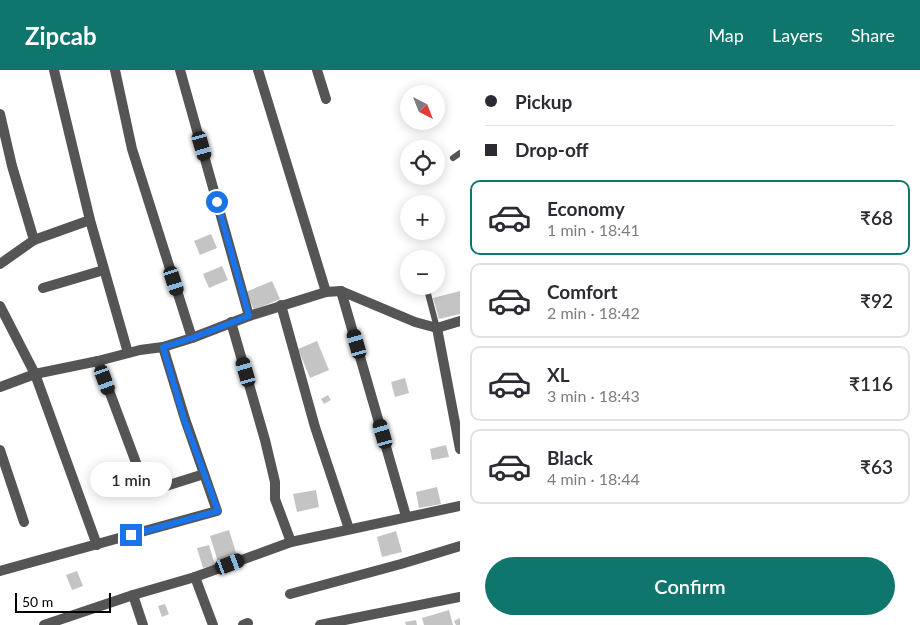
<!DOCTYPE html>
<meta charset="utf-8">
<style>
body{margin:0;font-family:Lato,sans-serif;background:#f2f2f3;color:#2b2b33;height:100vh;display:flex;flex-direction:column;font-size:19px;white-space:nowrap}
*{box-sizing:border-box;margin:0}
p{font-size:16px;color:#7c7c81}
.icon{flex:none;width:28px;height:28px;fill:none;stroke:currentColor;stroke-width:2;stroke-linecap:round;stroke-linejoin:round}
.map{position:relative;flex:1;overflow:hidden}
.side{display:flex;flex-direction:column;background:#fff;width:460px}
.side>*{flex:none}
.top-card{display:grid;align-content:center;height:110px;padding:0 25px;background:#fff}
.needle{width:32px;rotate:138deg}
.controls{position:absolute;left:400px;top:15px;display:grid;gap:10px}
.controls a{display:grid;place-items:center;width:45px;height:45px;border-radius:50%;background:#fff;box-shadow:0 2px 12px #0003;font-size:25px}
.scale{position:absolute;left:15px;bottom:12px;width:96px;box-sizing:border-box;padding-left:5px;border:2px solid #000;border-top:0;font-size:14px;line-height:18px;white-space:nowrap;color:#000;-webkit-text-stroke:4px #fff;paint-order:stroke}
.end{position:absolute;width:22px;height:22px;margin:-11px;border:6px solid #1a73e8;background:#fff;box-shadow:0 0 0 2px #fff}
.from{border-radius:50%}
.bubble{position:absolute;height:35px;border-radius:18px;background:#fff;box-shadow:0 2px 12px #0003;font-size:16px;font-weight:600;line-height:35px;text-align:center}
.car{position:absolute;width:15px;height:30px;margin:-15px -8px;border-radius:6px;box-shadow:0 0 4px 1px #0007;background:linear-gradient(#222 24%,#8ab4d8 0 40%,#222 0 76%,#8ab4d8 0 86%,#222 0)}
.top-card b{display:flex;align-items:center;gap:18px;height:48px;font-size:19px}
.top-card b+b{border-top:1px solid #e1e1e2}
.top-card i{width:12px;height:12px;background:#2b2b33}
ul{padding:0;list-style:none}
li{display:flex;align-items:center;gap:15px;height:75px;margin:0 10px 8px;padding:0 15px;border:2px solid #e1e1e2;border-radius:10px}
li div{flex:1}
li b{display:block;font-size:19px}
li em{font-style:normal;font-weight:600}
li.on{border-color:#0f766e}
li>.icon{width:45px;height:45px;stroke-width:1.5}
.button{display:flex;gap:10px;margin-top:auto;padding:10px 25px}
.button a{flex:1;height:58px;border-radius:30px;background:#0f766e;color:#fff;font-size:20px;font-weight:600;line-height:58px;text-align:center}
header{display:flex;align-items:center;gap:30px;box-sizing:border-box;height:70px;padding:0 25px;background:#0f766e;color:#fff}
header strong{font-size:24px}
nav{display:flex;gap:28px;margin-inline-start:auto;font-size:18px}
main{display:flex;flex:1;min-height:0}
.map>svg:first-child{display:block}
.building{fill:#c4c4c4}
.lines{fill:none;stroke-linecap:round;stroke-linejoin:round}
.lane{stroke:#555;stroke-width:6}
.street{stroke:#555;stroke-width:10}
.route{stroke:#1a73e8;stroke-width:6}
</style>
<header>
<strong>Zipcab</strong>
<nav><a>Map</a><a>Layers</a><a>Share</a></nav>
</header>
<main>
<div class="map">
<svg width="460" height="555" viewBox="0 0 460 555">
<rect width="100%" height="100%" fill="#fff"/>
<g class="building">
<polygon points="211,164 217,178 200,185 194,171"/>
<polygon points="222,196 228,210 209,218 203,204"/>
<polygon points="272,211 280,229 254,240 246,222"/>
<polygon points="460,221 460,244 439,249 433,228"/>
<polygon points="317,271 329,300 310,308 298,279"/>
<polygon points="405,308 409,323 395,327 391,312"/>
<polygon points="328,325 331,330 324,334 321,329"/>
<polygon points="446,375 449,387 432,390 430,379"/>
<polygon points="437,417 441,434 419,438 416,422"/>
<polygon points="316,420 319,437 297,442 293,424"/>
<polygon points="229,460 237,486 218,492 210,466"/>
<polygon points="396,461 402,482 382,487 377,467"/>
<polygon points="209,475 215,495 203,498 197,478"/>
<polygon points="77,501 83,516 72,520 66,505"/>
<polygon points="165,534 169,544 162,547 158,536"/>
<polygon points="449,540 453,555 424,555 422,548"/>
<polygon points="460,548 460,555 456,555 454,551"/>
<polygon points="416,550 417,555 406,555 405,552"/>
</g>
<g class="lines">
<g class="lane">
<polyline points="453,88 460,83"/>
<polyline points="426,216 437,258"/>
</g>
<g class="street">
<polyline points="54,0 90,150 128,283"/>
<polyline points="115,0 132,79 192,268"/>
<polyline points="180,0 249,246"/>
<polyline points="258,0 326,222"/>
<polyline points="317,0 326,29"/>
<polyline points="0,44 12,96 34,170"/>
<polyline points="0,194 34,170 90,150"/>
<polyline points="43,218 104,200"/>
<polyline points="341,221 406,446"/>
<polyline points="281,235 315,357 349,459"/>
<polyline points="0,236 35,304 97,475"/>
<polyline points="231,252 265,370 275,412 275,429 291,472"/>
<polyline points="437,258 460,379"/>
<polyline points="98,291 147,422 204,404"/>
<polyline points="0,317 35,304 98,291 140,280 163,277 192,268 249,246 326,222 341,221 415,252 437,258 460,251"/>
<polyline points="0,380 24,452"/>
<polyline points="0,501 217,441 185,349 163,277"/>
<polyline points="195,507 213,555"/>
<polyline points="290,524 401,494 460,476"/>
<polyline points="133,525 143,555"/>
<polyline points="44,555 133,525 195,507 291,472 460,436"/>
<polyline points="243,555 248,553"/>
<polyline points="320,555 460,527"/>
</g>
</g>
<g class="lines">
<polyline class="route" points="131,465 218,441 184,349 163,277 192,268 249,246 217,132"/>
</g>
</svg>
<div class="controls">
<a><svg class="needle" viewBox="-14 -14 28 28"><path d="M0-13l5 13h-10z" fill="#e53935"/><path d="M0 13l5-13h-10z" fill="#7c7c81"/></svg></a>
<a><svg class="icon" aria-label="locate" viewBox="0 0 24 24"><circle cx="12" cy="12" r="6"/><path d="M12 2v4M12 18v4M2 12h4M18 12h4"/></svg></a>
<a>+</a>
<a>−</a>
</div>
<div class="scale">50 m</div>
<i class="end from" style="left:217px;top:132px"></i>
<i class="end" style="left:131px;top:465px"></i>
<div class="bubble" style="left:90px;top:392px;width:82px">1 min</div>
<i class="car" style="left:202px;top:76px;rotate:164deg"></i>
<i class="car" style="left:174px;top:211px;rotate:162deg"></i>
<i class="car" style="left:357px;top:274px;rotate:344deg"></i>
<i class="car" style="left:246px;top:302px;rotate:344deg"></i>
<i class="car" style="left:105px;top:310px;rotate:160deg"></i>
<i class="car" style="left:383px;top:364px;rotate:344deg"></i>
<i class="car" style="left:230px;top:494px;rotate:69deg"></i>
</div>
<section class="side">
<div class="top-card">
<b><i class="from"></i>Pickup</b>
<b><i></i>Drop-off</b>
</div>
<ul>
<li class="on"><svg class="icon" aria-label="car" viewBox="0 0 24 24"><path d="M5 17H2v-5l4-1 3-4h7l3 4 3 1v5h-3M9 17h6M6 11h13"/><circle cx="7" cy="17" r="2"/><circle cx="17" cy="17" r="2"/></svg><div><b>Economy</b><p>1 min · 18:41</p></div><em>₹68</em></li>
<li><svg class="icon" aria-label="car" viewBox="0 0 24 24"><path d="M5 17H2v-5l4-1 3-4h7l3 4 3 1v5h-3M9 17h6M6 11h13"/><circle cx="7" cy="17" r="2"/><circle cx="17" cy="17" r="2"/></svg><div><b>Comfort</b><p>2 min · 18:42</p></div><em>₹92</em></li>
<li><svg class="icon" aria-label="car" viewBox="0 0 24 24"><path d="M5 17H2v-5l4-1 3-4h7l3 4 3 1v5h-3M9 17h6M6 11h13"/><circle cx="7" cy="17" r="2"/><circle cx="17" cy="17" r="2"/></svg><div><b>XL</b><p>3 min · 18:43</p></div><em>₹116</em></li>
<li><svg class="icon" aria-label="car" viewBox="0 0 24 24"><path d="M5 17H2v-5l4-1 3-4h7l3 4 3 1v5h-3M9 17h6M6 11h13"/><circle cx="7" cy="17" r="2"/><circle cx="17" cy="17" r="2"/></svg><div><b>Black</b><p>4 min · 18:44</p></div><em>₹63</em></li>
</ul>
<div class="button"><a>Confirm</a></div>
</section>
</main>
